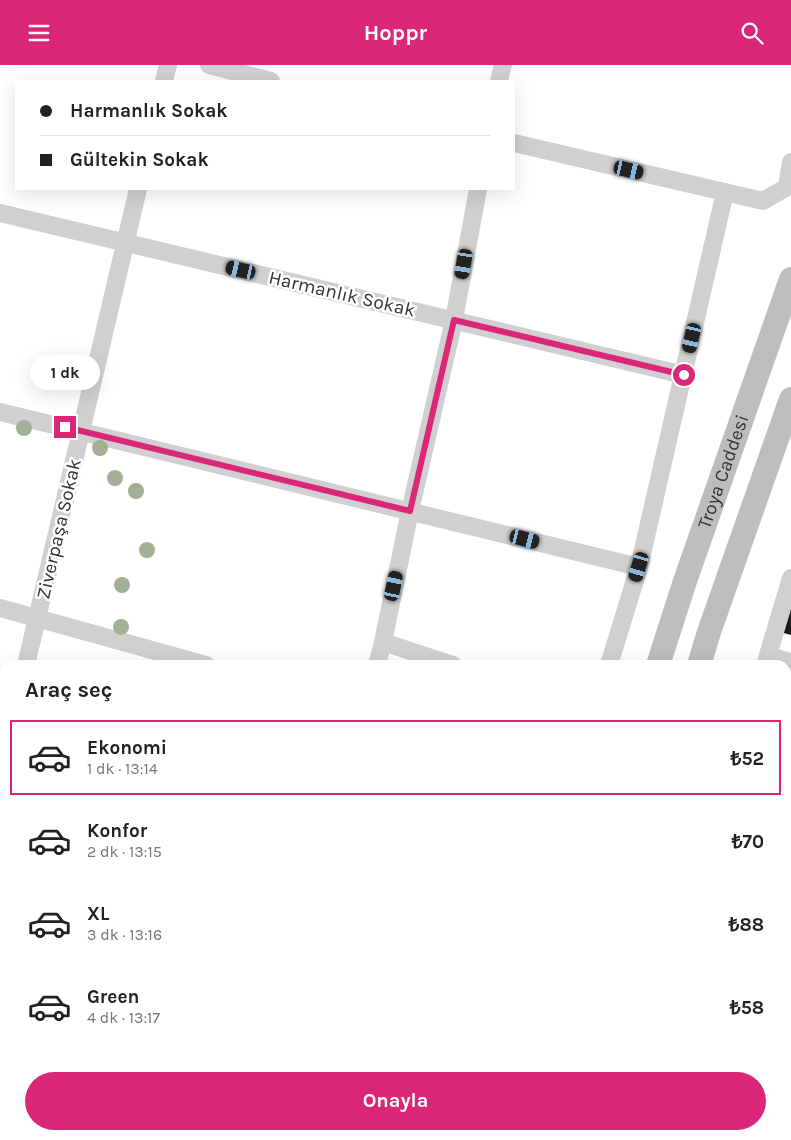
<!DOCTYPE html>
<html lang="tr">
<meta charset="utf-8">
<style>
body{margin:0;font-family:Karla,sans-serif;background:#f6f6f6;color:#202124;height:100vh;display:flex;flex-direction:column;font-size:19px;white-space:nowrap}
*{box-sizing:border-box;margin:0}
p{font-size:16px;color:#757577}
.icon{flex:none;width:28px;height:28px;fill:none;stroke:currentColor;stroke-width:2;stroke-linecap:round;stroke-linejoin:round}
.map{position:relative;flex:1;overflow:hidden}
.details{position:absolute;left:0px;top:595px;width:791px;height:480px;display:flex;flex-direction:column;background:#fff;border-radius:15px 15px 0 0;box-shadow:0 5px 20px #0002}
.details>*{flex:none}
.guide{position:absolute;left:15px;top:15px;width:500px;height:110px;border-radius:0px;box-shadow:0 5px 20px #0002;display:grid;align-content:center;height:110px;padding:0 25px;background:#fff}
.end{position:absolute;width:22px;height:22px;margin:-11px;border:6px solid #db2777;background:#fff;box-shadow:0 0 0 2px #fff}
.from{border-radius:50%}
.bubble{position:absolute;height:35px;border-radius:18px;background:#fff;box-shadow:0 5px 20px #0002;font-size:16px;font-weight:700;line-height:35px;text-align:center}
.car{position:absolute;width:15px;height:30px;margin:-15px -8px;border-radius:6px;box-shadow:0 0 4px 1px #0007;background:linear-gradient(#222 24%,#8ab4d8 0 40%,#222 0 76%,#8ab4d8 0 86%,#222 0)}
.guide b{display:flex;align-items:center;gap:18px;height:48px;font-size:19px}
.guide b+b{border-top:1px solid #e0e0e0}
.guide i{width:12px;height:12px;background:#202124}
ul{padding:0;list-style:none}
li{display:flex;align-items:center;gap:15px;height:75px;margin:0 10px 8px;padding:0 15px;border:2px solid transparent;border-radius:0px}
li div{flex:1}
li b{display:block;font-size:19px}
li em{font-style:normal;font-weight:700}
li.current{border-color:#db2777}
li>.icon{width:45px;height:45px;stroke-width:1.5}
h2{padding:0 25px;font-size:22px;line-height:60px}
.cta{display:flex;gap:10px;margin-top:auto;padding:10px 25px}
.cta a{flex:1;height:58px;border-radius:30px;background:#db2777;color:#fff;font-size:20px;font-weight:700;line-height:58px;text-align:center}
header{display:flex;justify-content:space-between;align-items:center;height:65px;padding:0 25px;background:#db2777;color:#fff;font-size:22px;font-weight:700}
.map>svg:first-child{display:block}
.building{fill:#1a1a1a}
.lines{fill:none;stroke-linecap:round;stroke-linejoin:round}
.minor{stroke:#d0d0d0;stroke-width:18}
.secondary{stroke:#bdbdbd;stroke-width:24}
.tree{fill:#a2b095}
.route{stroke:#db2777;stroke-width:6}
.labels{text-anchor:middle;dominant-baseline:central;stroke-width:5;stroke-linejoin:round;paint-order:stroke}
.street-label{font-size:19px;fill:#333;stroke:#fff}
</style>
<header><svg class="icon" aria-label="menu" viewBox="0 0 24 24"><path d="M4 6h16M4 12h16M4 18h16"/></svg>Hoppr<svg class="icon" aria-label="search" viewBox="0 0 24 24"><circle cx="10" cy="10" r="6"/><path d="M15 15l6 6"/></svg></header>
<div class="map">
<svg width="791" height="1075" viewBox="0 0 791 1075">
<rect width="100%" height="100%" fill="#fff"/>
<g class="building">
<polygon points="791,534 791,570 780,567"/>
<polygon points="786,741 791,742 791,800 786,799"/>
<polygon points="0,840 5,846 5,922 0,926"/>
<polygon points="788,916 791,916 791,938 786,937 786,920"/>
<polygon points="786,967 791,968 791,1039 786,1039"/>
</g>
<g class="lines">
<g class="minor">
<polyline points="209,0 271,16"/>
<polyline points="164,16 168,0"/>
<polyline points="499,16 503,0"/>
<polyline points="514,78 763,136 787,122 791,97"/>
<polyline points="0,148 684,310"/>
<polyline points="0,347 639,502"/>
<polyline points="0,543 206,600"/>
<polyline points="383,577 453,600"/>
<polyline points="768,591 791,597"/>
<polyline points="26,600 138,124"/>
<polyline points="377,600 383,577 410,446 454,255 478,124"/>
<polyline points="609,600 639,502 725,127"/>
<polyline points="765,600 791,513"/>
<polyline points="0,706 5,686"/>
<polyline points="0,793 5,795"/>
<polyline points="786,949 791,950"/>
<polyline points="177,1075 180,1070"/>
<polyline points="440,1075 442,1070"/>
<polyline points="608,1075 610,1070"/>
</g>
<g class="secondary">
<path id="s1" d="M658,600L685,516L791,214"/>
<polyline points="699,600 709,567 791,334"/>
<polyline points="0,997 5,1001"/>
<polyline points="0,1044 5,1048"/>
<polyline points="39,1070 47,1075"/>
<polyline points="108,1070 115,1075"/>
<polyline points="510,1075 511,1070"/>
<polyline points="556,1075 558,1070"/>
</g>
</g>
<g class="tree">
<circle cx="24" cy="363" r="8"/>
<circle cx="100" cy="383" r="8"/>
<circle cx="115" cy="413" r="8"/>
<circle cx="136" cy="426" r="8"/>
<circle cx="147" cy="485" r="8"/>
<circle cx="122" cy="520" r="8"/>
<circle cx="121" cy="562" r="8"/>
</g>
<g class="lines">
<polyline class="route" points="65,362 410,446 454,255 684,310"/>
</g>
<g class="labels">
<g class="street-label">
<text transform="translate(342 229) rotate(13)">Harmanlık Sokak</text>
<text stroke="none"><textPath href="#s1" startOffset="204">Troya Caddesi</textPath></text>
<text transform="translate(59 464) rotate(-77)">Ziverpaşa Sokak</text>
</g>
</g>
</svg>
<i class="end from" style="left:684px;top:310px"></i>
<i class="end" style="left:65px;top:362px"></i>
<div class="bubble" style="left:30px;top:290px;width:70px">1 dk</div>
<i class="car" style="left:629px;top:105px;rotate:103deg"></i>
<i class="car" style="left:464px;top:199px;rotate:190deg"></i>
<i class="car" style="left:241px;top:205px;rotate:283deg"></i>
<i class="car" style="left:692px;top:273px;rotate:193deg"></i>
<i class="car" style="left:525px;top:474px;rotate:104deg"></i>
<i class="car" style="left:639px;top:502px;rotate:197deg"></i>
<i class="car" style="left:394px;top:521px;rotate:12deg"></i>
<div class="guide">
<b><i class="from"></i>Harmanlık Sokak</b>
<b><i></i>Gültekin Sokak</b>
</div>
<section class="details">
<h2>Araç seç</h2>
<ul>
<li class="current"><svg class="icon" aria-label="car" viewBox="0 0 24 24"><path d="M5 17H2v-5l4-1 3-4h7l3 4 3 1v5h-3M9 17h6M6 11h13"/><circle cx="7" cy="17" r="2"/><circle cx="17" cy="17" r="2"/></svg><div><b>Ekonomi</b><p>1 dk · 13:14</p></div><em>₺52</em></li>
<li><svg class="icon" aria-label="car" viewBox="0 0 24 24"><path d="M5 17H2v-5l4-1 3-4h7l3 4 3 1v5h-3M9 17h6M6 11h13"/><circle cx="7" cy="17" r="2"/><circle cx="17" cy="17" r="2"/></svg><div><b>Konfor</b><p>2 dk · 13:15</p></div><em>₺70</em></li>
<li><svg class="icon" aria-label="car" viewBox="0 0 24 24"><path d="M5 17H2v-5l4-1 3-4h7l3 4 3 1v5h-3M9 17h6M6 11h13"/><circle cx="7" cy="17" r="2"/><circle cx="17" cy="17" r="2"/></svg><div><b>XL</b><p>3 dk · 13:16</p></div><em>₺88</em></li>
<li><svg class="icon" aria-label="car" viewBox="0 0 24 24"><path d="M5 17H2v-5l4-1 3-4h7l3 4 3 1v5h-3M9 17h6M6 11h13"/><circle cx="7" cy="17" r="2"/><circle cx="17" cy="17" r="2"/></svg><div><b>Green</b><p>4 dk · 13:17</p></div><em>₺58</em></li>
</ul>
<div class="cta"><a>Onayla</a></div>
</section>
</div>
